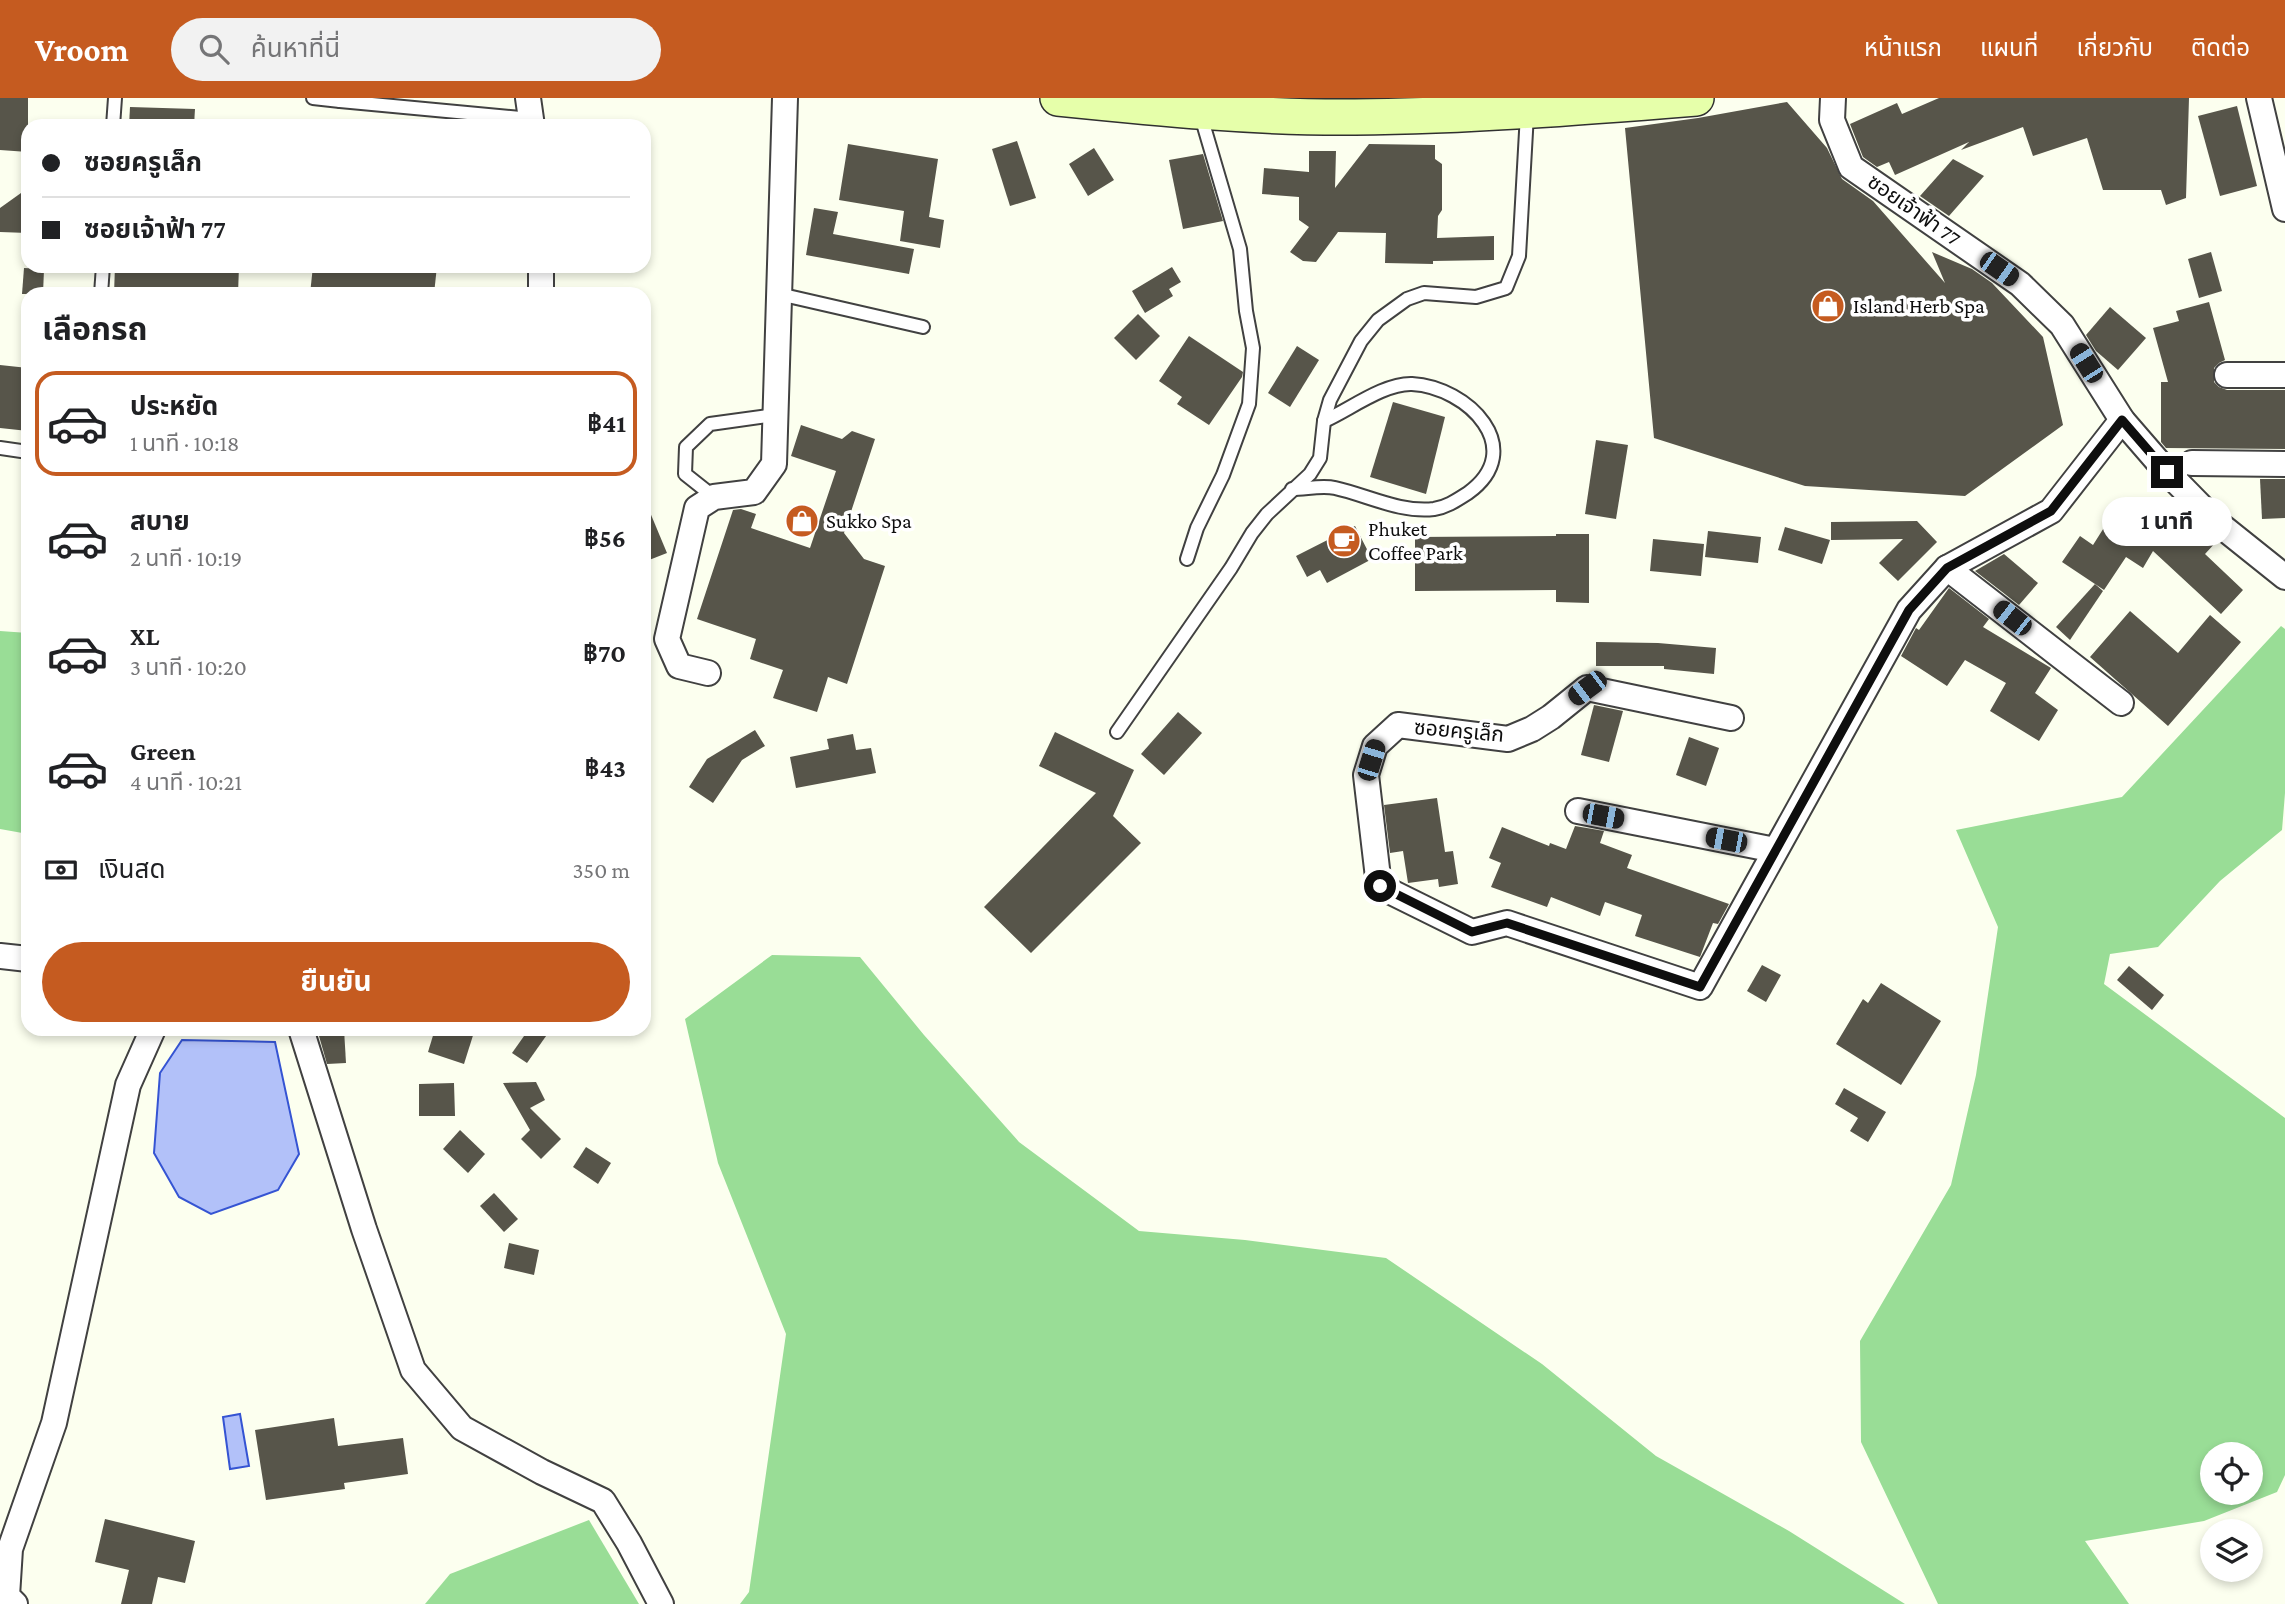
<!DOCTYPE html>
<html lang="th">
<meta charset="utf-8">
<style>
body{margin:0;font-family:"Crimson Pro","Noto Sans Thai",serif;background:#f2f2f2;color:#202124;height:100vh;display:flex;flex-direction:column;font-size:26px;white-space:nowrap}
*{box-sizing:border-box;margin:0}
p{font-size:23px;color:#757577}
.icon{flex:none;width:38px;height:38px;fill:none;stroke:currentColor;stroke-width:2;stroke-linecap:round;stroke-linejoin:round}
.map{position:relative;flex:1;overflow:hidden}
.sheet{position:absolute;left:21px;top:189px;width:630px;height:749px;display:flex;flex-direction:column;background:#fff;border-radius:21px;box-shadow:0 4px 10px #0003}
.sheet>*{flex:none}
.banner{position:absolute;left:21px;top:21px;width:630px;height:154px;border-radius:21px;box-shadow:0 4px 10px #0003;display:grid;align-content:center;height:154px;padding:0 21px;background:#fff}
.tools{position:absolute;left:2200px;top:1344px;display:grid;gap:14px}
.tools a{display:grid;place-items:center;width:63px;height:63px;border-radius:50%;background:#fff;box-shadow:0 4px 10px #0003;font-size:35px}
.end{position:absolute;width:32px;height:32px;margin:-16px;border:9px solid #0e0e0e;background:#fff;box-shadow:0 0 0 4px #fff}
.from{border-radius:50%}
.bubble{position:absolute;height:49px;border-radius:24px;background:#fff;box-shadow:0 4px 10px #0003;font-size:23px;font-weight:700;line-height:49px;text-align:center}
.car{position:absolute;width:21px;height:42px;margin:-21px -10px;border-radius:9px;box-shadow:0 0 5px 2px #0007;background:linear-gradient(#222 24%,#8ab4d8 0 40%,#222 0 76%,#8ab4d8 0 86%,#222 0)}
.banner b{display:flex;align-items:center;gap:24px;height:66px;font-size:26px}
.banner b+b{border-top:2px solid #e0e0e0}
.banner i{width:18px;height:18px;background:#202124}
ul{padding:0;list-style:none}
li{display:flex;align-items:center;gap:21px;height:105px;margin:0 14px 10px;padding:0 7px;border:4px solid transparent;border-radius:21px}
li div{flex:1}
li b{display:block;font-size:26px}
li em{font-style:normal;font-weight:700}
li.selected{border-color:#c55b20}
li>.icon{width:63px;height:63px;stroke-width:1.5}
h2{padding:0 21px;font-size:32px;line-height:84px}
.pay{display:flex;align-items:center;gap:18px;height:77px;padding:0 21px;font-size:26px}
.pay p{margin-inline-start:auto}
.button{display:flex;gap:14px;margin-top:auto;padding:14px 21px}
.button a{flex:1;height:80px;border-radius:42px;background:#c55b20;color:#fff;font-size:28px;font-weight:700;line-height:80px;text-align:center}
header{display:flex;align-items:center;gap:42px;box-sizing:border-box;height:98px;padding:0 35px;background:#c55b20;color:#fff}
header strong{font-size:33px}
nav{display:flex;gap:38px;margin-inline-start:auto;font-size:24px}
.search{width:490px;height:63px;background:#f2f2f2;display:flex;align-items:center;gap:18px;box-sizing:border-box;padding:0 24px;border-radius:38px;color:#757577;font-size:26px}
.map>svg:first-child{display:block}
.forest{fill:#99dd96;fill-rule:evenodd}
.water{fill:#b2c1f9;stroke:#3554d3;stroke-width:2}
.building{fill:#57554a}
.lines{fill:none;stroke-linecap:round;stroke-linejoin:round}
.lane-casing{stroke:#414141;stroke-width:16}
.street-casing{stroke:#414141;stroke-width:28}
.secondary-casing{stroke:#303030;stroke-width:38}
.lane{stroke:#fff;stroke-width:12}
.street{stroke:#fff;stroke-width:24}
.secondary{stroke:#e6ffaa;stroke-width:35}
.route{stroke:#0e0e0e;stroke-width:9}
.labels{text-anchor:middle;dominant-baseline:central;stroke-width:7;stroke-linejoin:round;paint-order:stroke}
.street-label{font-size:21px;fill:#0e0e0e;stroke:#fff}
.poi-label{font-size:21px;fill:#0e0e0e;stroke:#fff;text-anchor:start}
</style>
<header>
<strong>Vroom</strong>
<div class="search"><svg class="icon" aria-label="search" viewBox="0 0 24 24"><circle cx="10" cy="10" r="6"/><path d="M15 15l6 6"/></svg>ค้นหาที่นี่</div>
<nav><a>หน้าแรก</a><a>แผนที่</a><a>เกี่ยวกับ</a><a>ติดต่อ</a></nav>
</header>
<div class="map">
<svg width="2285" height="1506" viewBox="0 0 2285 1506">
<rect width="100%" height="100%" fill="#fcffef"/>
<g class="forest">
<path d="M2281,528L2285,531V695L2282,732L2220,783L2158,849L2110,856L2104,886L2285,1020V1377L2277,1394L2204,1423L2085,1443L2129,1506H1938L1861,1344L1860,1243L1951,1087L1976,977L1998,829L1956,732L2122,699ZM2212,1356H2250V1395H2212Z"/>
<polygon points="0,533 28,535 28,736 0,731"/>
<polygon points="772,857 860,859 924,937 1019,1044 1139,1133 1245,1142 1386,1160 1542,1266 1656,1358 1789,1433 1905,1506 740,1506 749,1494 786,1236 718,1065 685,921"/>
<polygon points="589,1422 639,1506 425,1506 450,1476"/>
</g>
<g class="water">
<polygon points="182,942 275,944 299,1056 278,1092 211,1116 179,1099 154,1055 160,975"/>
<polygon points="240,1316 249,1368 230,1371 223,1319"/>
</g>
<g class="building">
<polygon points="0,0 28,0 28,54 0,52"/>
<polygon points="1939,0 2189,0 2186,100 2166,107 2161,92 2103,92 2087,40 2033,58 2023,29 1961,52 1969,44 1895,77 1889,64 1877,69 1863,59 1850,26 1897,5 1902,16"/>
<polygon points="1787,4 1827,50 1842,81 1873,103 1945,185 1932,154 1972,171 1992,185 2043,239 2063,327 1965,398 1805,388 1654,340 1625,30 1698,20"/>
<polygon points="2237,8 2257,88 2220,98 2198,18"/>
<polygon points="130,9 195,11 194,28 129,28"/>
<polygon points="1017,43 1036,100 1010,108 992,51"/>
<polygon points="848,46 938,61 929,119 944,122 940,150 900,143 904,113 839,102"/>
<polygon points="1369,46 1435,47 1435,61 1442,66 1442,112 1438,118 1437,140 1494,138 1494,162 1433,163 1433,166 1385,165 1386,135 1338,134 1316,164 1303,163 1290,154 1309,129 1299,122 1299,99 1262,96 1264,70 1309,74 1309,53 1336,53 1335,90"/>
<polygon points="1094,50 1114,82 1088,98 1069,66"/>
<polygon points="1203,56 1223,123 1183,131 1169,62"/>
<polygon points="1953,61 1984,78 1949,118 1920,98"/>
<polygon points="28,90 28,135 0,134 0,110"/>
<polygon points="814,110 838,114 833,136 914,151 909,176 806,157"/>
<polygon points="2211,154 2222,193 2199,200 2188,161"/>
<polygon points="115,168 239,168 238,196 114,196"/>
<polygon points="313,168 437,168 434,196 310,196"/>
<polygon points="1172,169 1181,184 1169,191 1173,198 1145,215 1132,193"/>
<polygon points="24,170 44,171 43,196 22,196"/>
<polygon points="2209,204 2225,262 2219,265 2214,270 2214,284 2219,289 2227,292 2285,292 2285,351 2166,350 2161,344 2161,284 2168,284 2153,230 2179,223 2176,213"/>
<polygon points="2110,209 2146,240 2118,272 2096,253 2086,237"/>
<polygon points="1138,216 1160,238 1136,262 1114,240"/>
<polygon points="1189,238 1243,274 1242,279 1209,327 1177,306 1182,299 1159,283"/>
<polygon points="1297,248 1319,262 1290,309 1268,295"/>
<polygon points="0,267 28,270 28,333 0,330"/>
<polygon points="1393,304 1445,319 1426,396 1370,379"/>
<polygon points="801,327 842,341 852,333 875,341 844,435 864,461 885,468 847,586 828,579 817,614 773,600 783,572 750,561 756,541 697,521 733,412 741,411 756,416 751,430 810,450 836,373 791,358"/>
<polygon points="1596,342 1628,347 1616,421 1585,416"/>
<polygon points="2260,381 2285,381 2285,420 2262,421"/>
<polygon points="644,400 667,455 644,464"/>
<polygon points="2178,407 2217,443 2205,456 2243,492 2221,516 2153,453 2143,470 2126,459 2104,492 2062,464 2080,438 2093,447 2112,417 2149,440"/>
<polygon points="1917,423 1937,444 1898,483 1879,465 1903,441 1831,442 1831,424"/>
<polygon points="1355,428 1372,461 1327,485 1320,472 1307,479 1296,458"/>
<polygon points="1785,429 1830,442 1822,466 1778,452"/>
<polygon points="1708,433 1761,439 1758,465 1705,459"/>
<polygon points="1556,436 1589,436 1589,505 1556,504 1556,492 1415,493 1415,439 1556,438"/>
<polygon points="1653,441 1704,446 1701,478 1650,473"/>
<polygon points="2004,456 2038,485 2019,507 1975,473"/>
<polygon points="2095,486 2103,493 2070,542 2056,529"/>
<polygon points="1949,490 1989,521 1983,529 2051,570 2035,595 2058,612 2039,643 1990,613 2006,585 1965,562 1947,588 1901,558 1916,530 1919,532"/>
<polygon points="2130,513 2178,555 2210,517 2241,544 2168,628 2090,559"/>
<polygon points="1596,544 1658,545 1716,550 1714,576 1664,571 1664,568 1596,568"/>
<polygon points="1594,607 1623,613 1609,664 1581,657"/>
<polygon points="1178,614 1202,635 1164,677 1141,656"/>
<polygon points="755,632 765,648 742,662 713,705 689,689 707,661"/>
<polygon points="1055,634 1134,672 1113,718 1141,745 1031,855 984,809 1096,695 1039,668"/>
<polygon points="853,636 856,652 871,650 876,675 796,690 790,659 829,651 827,641"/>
<polygon points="1689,639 1719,650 1706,688 1676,677"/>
<polygon points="1437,700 1445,754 1453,753 1458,786 1439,789 1438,781 1408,785 1403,753 1390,755 1384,707"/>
<polygon points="1575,728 1604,733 1600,745 1632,757 1627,770 1729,806 1718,826 1713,825 1700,859 1635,838 1642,817 1605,804 1600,818 1551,799 1547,809 1491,789 1501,765 1489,760 1502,729 1549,748 1550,745 1566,751"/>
<polygon points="1762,867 1781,877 1766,904 1747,893"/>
<polygon points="2129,868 2164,897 2152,912 2117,882"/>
<polygon points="1881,885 1941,923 1901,987 1836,946 1863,901 1868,905"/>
<polygon points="317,931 344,931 346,965 327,966"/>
<polygon points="435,931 475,931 464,966 428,954"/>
<polygon points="529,931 551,931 527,965 512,955"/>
<polygon points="536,984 545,1002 530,1010 561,1041 541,1061 521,1041 530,1032 503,985"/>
<polygon points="454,985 455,1018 419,1018 419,986"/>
<polygon points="1844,990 1886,1014 1868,1044 1850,1033 1858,1020 1835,1006"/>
<polygon points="460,1032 485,1056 468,1075 443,1051"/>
<polygon points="586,1049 611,1065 598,1086 573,1069"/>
<polygon points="494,1095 518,1121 504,1134 480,1108"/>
<polygon points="509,1145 539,1152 534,1177 504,1170"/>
<polygon points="334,1320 338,1348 403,1340 408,1376 344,1385 345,1391 266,1402 255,1332"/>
<polygon points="105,1421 195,1443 185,1485 158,1479 152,1506 121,1506 129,1472 95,1464"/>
</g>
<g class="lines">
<defs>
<g id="lane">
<polyline points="313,0 340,3"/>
<polyline points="341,0 340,3 531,21"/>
<polyline points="113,28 115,0"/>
<polyline points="101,196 103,168"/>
<polyline points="779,196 923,229"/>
<polyline points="0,350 28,354"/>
<path d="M1292,391C1306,391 1322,387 1335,390C1367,397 1400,415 1434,411C1447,409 1457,402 1468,395C1529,351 1468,289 1412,286C1384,285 1349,312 1324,323"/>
<polyline points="714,399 685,376 686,349 710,326 775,317"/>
<polyline points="1187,461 1197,430 1223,377 1249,306 1253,250 1246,213 1240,151 1200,15"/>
<polyline points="1117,634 1231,470 1252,435 1267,416 1310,376 1320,360 1324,323 1330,302 1361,243 1378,222 1407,201 1424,195 1476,199 1506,190 1519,158 1527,16"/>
</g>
<g id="street">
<polyline points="528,0 532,28"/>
<polyline points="1833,0 1832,22 1851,69 2020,186 2062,227 2122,322 2167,374 2215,423 2285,479"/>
<polyline points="2259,0 2285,111"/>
<polyline points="541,168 541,196"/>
<polyline points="2227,277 2285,277"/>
<polyline points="2192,365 2285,366"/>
<polyline points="1947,470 2121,605"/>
<polyline points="708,575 679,568 667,541 697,410 714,399 754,394 774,366 785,0"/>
<polyline points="1731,620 1587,590 1551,619 1532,631 1508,641 1398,627 1375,648 1366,677 1379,788 1472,834 1507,825 1700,889 1909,512 1947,470 2051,413 2122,322"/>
<polyline points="1578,713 1775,752"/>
<polyline points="0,858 28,861"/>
<polyline points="301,931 364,1131 413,1272 462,1330 542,1374 603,1403 629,1445 661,1506"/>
<polyline points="15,1506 7,1498 10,1451 54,1325 128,987 153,931"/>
</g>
<path id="secondary" d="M1058,0C1157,10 1256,20 1355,19C1469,18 1583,9 1696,0"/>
</defs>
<use href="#lane" class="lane-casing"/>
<use href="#street" class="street-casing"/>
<use href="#secondary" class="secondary-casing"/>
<use href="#lane" class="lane"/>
<use href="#street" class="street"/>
<use href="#secondary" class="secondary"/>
</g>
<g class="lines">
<polyline class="route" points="1380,788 1472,834 1507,825 1700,889 1909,512 1947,470 2051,413 2122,322 2167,374"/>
</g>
<defs>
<symbol id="shop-disc" viewBox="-11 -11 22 22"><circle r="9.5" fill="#c55b20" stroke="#fff"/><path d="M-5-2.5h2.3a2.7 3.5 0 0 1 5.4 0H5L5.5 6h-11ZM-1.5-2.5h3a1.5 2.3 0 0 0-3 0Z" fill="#fff"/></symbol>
<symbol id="cafe-disc" viewBox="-11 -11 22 22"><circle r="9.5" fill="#c55b20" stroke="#fff"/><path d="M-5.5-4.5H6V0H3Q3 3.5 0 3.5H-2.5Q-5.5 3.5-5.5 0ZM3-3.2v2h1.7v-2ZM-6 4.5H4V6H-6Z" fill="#fff"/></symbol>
</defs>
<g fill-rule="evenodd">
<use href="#shop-disc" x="1809" y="189" width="38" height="38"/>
<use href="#shop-disc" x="783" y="404" width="38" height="38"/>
<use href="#cafe-disc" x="1325" y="424" width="38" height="38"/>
</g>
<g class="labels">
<g class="street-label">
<text transform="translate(1914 112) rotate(35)">ซอยเจ้าฟ้า 77</text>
<text transform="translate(1459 633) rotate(5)">ซอยครูเล็ก</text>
</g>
<g class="poi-label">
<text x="1853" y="208">Island Herb Spa</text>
<text x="826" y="423">Sukko Spa</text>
<text x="1368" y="431">Phuket<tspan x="1368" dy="24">Coffee Park</tspan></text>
</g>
</g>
</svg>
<div class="tools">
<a><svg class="icon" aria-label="locate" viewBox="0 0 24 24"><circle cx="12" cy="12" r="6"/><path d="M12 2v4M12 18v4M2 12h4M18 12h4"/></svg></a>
<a><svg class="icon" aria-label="layers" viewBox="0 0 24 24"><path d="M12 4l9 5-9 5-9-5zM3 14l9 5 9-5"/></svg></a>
</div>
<i class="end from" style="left:1380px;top:788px"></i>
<i class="end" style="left:2167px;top:374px"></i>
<div class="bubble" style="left:2102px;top:399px;width:130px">1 นาที</div>
<i class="car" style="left:1999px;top:171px;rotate:125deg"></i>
<i class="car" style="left:2086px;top:265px;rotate:328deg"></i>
<i class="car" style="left:2012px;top:520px;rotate:308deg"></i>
<i class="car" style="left:1587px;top:590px;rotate:233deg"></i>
<i class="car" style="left:1371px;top:662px;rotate:17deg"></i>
<i class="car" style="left:1603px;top:718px;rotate:101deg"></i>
<i class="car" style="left:1726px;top:742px;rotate:281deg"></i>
<div class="banner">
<b><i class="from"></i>ซอยครูเล็ก</b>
<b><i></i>ซอยเจ้าฟ้า 77</b>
</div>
<section class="sheet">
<h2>เลือกรถ</h2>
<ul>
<li class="selected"><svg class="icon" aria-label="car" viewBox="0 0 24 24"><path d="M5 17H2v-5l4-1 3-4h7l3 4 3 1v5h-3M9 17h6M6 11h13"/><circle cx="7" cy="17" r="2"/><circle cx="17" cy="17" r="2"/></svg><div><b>ประหยัด</b><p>1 นาที · 10:18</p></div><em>฿41</em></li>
<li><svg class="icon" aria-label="car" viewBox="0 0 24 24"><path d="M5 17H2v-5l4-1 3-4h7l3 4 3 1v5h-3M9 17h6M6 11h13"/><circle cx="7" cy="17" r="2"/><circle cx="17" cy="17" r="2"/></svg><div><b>สบาย</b><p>2 นาที · 10:19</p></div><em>฿56</em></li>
<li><svg class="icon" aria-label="car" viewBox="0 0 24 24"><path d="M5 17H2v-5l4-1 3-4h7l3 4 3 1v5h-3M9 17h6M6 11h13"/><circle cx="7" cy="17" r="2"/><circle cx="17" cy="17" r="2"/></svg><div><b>XL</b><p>3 นาที · 10:20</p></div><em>฿70</em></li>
<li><svg class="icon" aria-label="car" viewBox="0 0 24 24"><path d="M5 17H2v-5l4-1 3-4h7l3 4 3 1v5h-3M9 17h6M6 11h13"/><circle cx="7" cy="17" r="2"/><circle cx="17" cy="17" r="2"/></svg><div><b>Green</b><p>4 นาที · 10:21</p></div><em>฿43</em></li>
</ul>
<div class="pay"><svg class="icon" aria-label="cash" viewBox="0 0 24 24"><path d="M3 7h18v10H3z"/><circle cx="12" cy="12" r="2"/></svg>เงินสด<p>350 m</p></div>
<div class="button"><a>ยืนยัน</a></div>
</section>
</div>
